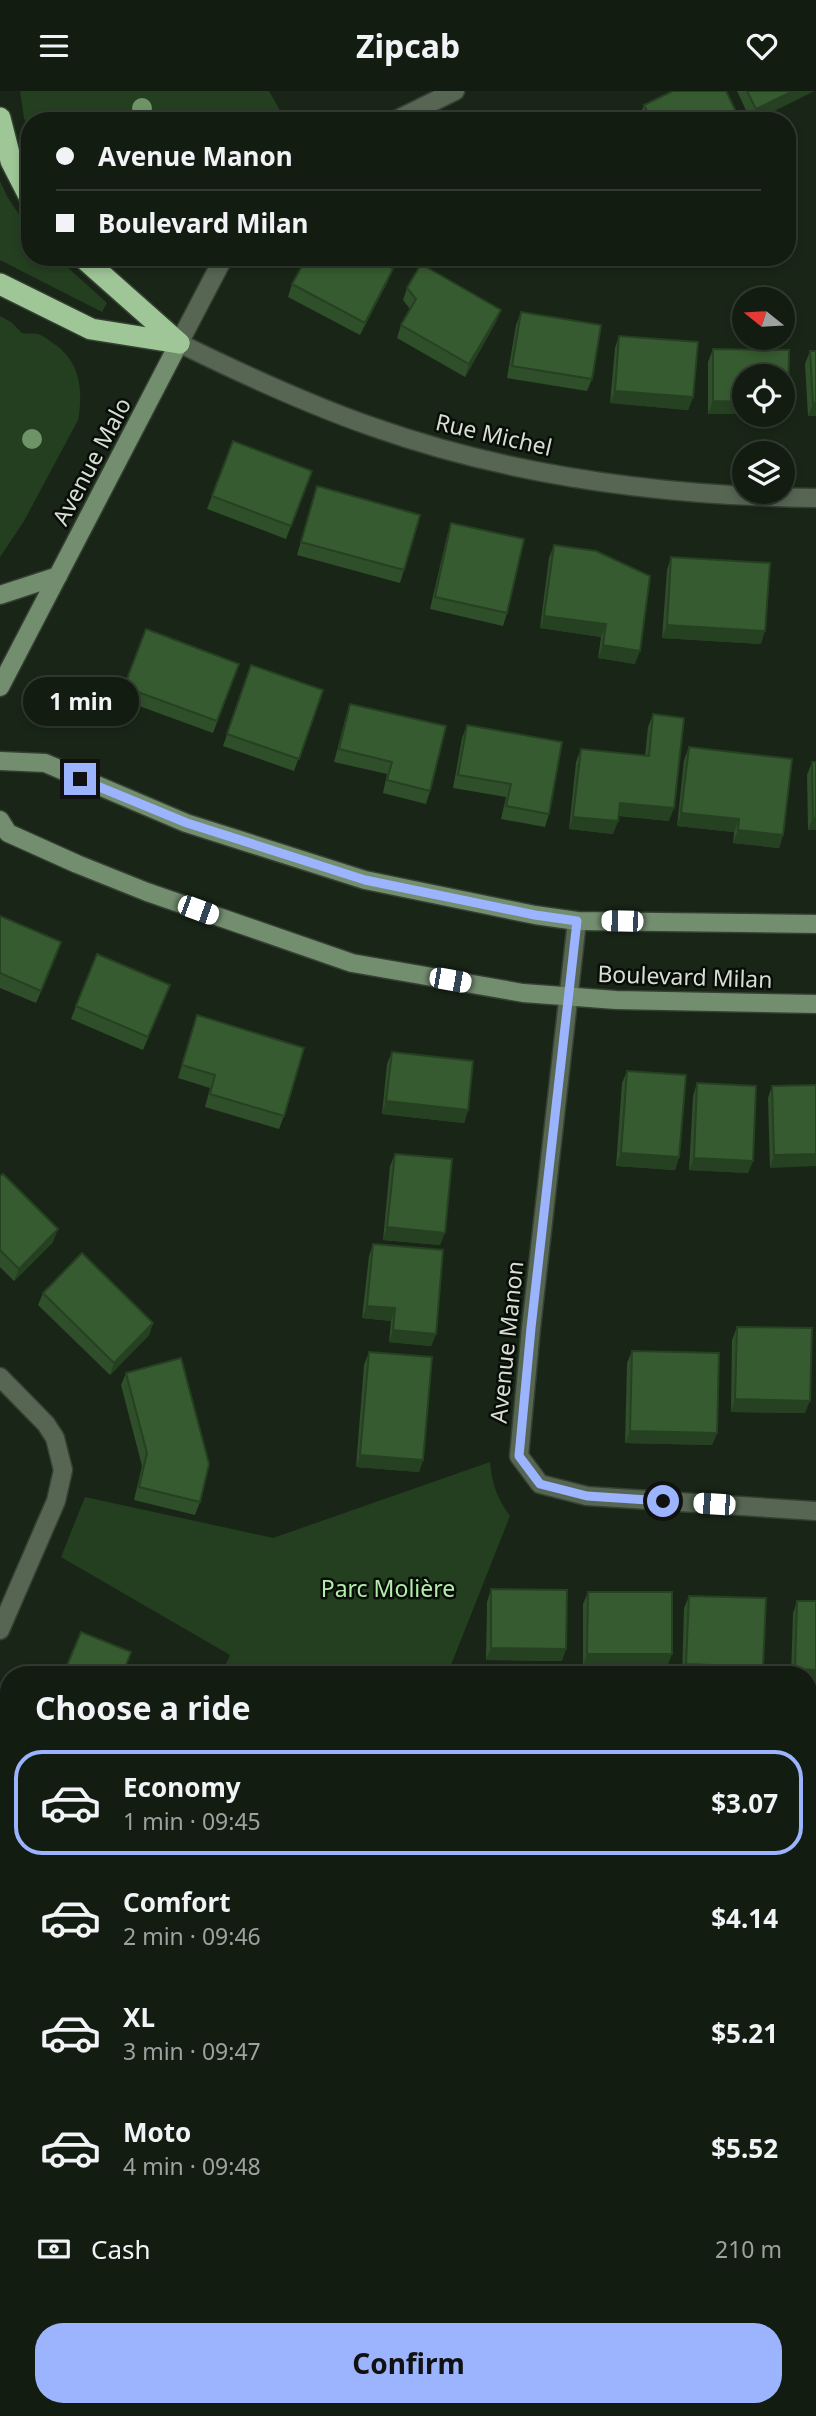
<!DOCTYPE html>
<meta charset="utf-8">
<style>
body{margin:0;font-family:"Noto Sans",sans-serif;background:#20291f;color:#f1f3f6;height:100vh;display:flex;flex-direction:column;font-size:26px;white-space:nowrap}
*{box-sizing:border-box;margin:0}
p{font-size:23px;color:#9da19f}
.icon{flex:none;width:38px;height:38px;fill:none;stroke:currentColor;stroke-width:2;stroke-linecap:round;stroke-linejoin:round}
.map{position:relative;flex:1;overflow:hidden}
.sheet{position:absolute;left:0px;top:1575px;width:817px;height:751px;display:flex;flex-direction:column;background:#131c11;border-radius:28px 28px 0 0;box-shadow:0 4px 10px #0003,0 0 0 2px #323a31}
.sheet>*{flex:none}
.banner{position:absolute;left:21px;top:21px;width:775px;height:154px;border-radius:28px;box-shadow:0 4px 10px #0003,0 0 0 2px #323a31;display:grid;align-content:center;height:154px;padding:0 35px;background:#131c11}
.needle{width:46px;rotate:288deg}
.controls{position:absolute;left:732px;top:196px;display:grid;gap:14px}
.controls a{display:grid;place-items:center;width:63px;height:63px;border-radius:50%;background:#131c11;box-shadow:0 4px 10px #0003,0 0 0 2px #323a31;font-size:35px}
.end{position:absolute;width:32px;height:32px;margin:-16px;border:9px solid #9bb4fd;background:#111;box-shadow:0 0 0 4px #111}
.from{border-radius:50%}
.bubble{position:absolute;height:49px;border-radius:24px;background:#131c11;box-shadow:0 4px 10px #0003,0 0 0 2px #323a31;font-size:23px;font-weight:700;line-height:49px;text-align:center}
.car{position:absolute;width:21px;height:42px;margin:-21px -10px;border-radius:9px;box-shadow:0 0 5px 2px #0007;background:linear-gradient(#fff 24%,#345 0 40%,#fff 0 76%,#345 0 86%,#fff 0)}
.banner b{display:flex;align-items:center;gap:24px;height:66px;font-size:26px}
.banner b+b{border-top:2px solid #323a31}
.banner i{width:18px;height:18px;background:#f1f3f6}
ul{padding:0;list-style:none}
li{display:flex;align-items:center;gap:21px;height:105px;margin:0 14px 10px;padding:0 21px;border:4px solid transparent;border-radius:28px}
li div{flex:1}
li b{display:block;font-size:26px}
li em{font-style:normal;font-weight:700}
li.current{border-color:#9bb4fd}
li>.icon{width:63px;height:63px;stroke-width:1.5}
h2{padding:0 35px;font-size:32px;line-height:84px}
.pay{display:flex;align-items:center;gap:18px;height:77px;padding:0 35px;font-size:26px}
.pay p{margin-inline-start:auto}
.action{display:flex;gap:14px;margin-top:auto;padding:14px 35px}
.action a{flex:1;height:80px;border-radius:28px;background:#9bb4fd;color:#111;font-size:28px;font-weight:700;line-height:80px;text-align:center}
header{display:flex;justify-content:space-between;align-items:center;height:91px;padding:0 35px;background:#131c11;font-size:32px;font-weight:700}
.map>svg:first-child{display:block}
.green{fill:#243f20}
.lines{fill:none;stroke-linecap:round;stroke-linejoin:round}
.minor-casing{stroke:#344032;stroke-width:21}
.tertiary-casing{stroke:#344032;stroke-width:21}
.secondary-casing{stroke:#344032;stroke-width:21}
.motorway-casing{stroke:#344032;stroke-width:24}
.minor{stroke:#566653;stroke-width:18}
.tertiary{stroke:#566653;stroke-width:18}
.secondary{stroke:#738d6f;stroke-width:18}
.motorway{stroke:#9ec697;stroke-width:21}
.tree{fill:#6d9367}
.wall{fill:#2f4e2a}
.shaded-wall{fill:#264022}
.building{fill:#375b31;stroke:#264022;stroke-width:2}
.route{stroke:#9bb4fd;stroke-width:9}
.labels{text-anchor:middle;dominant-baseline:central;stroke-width:5;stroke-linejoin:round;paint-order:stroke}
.street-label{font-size:23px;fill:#d7dfd5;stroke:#080d07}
.park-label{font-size:23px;fill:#b2eca9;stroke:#080d07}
</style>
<header><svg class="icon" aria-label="menu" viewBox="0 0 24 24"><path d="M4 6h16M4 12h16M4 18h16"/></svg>Zipcab<svg class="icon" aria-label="heart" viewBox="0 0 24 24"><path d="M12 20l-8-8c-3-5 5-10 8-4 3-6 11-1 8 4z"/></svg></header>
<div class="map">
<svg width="816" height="2325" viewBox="0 0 816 2325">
<rect width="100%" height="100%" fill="#192617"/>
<g class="green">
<polygon points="20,0 269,0 286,30 30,30 30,42 24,27"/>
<polygon points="0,90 8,107 30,140 30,166 56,166 107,212 102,221 0,169"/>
<path d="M0,225L11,231L22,242C26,243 33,242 38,243C44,245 51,251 57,255C81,273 83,302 78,329L24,430L0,466Z"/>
<path d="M490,1371C492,1393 497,1407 510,1425L447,1584H221L230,1564L61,1466L85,1406L273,1447Z"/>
<polygon points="714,2317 785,2317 784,2325 713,2325"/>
</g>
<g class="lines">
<defs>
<g id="minor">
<path d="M179,252C242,283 307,313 373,336C514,386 667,405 816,407"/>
<polyline points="577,830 531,1237 519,1365 540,1393 587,1405 816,1420"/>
<polyline points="0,1286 46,1333 55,1347 63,1379 56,1410 0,1539"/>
<polyline points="808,1868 816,1868"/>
<polyline points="808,2317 808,2325"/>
<polyline points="242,2325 244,2317"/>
<polyline points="683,2325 684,2317"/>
</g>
<g id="tertiary">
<polyline points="394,30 455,0"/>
<polyline points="179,252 224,166"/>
</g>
<g id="secondary">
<polyline points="0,504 58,485"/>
<polyline points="0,596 179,252"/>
<polyline points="0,670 45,672 186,732 365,789 535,824 577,830 816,833"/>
<polyline points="0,729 8,742 77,773 147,801 352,872 523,902 616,909 816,913"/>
</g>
<g id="motorway">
<polyline points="0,27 11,70 30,107"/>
<polyline points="82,166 179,252"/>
<polyline points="0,193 91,238 179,252"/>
</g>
</defs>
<use href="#minor" class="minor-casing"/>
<use href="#tertiary" class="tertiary-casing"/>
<use href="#secondary" class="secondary-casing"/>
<use href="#motorway" class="motorway-casing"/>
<use href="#minor" class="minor"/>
<use href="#tertiary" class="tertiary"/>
<use href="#secondary" class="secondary"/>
<use href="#motorway" class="motorway"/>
</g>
<g class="tree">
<circle cx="142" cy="17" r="10"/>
<circle cx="32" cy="348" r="10"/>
</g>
<g class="wall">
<polygon points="737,0 814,0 754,30 751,30"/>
<polygon points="644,14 739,30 641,30 639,26"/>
<polygon points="388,190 360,244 288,206 292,193"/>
<polygon points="407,197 501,219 496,231 465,286 397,247 401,234 410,218 403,209"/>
<polygon points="521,221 592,288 587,300 507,287 516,234"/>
<polygon points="619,245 693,306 688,319 610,312 615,257"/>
<polygon points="713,258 788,311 783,324 744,285 744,323 708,323 708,271"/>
<polygon points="810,260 816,325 808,325 805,273"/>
<polygon points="233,350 312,380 286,448 207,418"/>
<polygon points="317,395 404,479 400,492 297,464"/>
<polygon points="451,432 507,522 503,535 430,518 447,445"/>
<polygon points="554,454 635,573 598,567 601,546 540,537 549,467"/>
<polygon points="671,466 761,553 662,547 667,479"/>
<polygon points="146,538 239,573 213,642 120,608"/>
<polygon points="251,574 323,599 294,680 223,655"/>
<polygon points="350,613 430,700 426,713 383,702 387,683 334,671 346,625"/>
<polygon points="653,623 669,730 619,725 618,730 613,743 569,738 576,671 581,658 645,665 648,636"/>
<polygon points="467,634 549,723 545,736 501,728 506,706 453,697 462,647"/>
<polygon points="689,656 783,744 779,757 733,752 734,741 677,735 684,669"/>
<polygon points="812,671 816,739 808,739 807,684"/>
<polygon points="0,825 57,863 36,912 0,897"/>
<polygon points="165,907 143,959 71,928 76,915"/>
<polygon points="197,924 284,1025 279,1038 205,1016 210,997 178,987"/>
<polygon points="392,961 468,1019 464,1032 382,1023 387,973"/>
<polygon points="627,980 679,1066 675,1079 616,1075 622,992"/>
<polygon points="697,992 748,1082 689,1079 693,1005"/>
<polygon points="816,994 770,1077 768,1007 772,995"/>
<polygon points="395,1063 440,1154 383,1149 390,1075"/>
<polygon points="0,1085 53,1151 14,1190 0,1176"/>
<polygon points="373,1153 436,1243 431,1255 389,1251 391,1230 362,1227 369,1165"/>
<polygon points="43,1202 153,1232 149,1244 110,1284 38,1214"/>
<polygon points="737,1236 805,1322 731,1321 732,1249"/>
<polygon points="632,1260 717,1342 712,1354 625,1352 627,1272"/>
<polygon points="369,1261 423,1369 419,1381 356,1376 364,1274"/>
<polygon points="126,1282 200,1411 195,1424 134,1409 142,1375 121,1294"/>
<polygon points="491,1498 562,1570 486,1569 487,1511"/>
<polygon points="588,1501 667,1576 583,1575 583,1513"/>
<polygon points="689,1505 763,1576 760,1584 682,1584 684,1517"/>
<polygon points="797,1510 816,1510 816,1592 808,1591 808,1584 791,1584 793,1522"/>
<polygon points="5,1744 9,1745 9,1839 0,1837 0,1757"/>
<polygon points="0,1875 9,1877 9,1964 7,1969 0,1968"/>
<polygon points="500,2317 604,2317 601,2325 499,2325"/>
</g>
<g class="shaded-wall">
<polygon points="793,0 814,0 754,30 752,30 756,18"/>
<polygon points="393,178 388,190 360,244 365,232"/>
<polygon points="501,219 496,231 465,286 469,273"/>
<polygon points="615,300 693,306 688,319 610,312"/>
<polygon points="713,310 744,311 744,323 708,323"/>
<polygon points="782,311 788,311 783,324 778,324 782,324"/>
<polygon points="816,312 816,325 808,325 813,313"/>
<polygon points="544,525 606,533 601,546 540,537"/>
<polygon points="667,534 765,540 761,553 662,547"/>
<polygon points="603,554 640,560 635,573 598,567"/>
<polygon points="620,712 674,717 669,730 615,724"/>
<polygon points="681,722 739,728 734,741 677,735"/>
<polygon points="573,726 618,730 613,743 569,738"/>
<polygon points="813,727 816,727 816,739 808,739"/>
<polygon points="738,739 783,744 779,757 733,752"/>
<polygon points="386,1010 468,1019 464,1032 382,1023"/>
<polygon points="621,1062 679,1066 675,1079 616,1075"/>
<polygon points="816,1063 816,1075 770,1077 774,1064"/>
<polygon points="694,1067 753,1070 748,1082 689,1079"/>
<polygon points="387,1136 445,1142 440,1154 383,1149"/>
<polygon points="58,1138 53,1151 14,1190 19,1178"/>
<polygon points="367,1215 395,1217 391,1230 362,1227"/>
<polygon points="153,1232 149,1244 110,1284 114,1272"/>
<polygon points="393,1239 436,1243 431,1255 389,1251"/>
<polygon points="735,1308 810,1310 805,1322 731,1321"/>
<polygon points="630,1340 717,1342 712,1354 625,1352"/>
<polygon points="360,1364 423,1369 419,1381 356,1376"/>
<polygon points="491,1557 566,1558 562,1570 486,1569"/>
<polygon points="587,1563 672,1563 667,1576 583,1575"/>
<polygon points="686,1573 763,1576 760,1584 682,1584"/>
<polygon points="795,1578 816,1579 816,1592 808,1591 808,1584 793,1584"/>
<rect x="808" y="1768" width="8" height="13"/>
<polygon points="579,2317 604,2318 601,2325 576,2325"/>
</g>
<g class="building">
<polygon points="673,0 726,0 740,29 652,30 644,14"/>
<polygon points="747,0 793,0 756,18"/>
<polygon points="608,21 616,30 598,30"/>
<polygon points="307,166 372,166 393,178 365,232 292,193"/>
<polygon points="421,173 501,219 469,273 401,234 416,208 407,197"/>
<polygon points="521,221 601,234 592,288 512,275"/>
<polygon points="619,245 698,251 693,306 615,300"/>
<polygon points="713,258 789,259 788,311 782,311 782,285 744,285 744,311 713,310"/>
<polygon points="810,260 816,260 816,312 813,313"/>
<polygon points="233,350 312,380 291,435 212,405"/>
<polygon points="317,395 420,424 404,479 301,451"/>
<polygon points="451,432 524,448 507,522 435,506"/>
<polygon points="554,454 596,460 650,485 640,560 603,554 606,533 544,525"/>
<polygon points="671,466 770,472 765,540 667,534"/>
<polygon points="146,538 239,573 217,630 124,596"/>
<polygon points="251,574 323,599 299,668 227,643"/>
<polygon points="350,613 446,635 430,700 387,689 392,671 339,658"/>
<polygon points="653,623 684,627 674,717 620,712 618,730 573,726 581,658 649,665"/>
<polygon points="467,634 562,651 549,723 506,715 511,693 458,684"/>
<polygon points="689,656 792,668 783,744 738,739 739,728 681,722"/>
<polygon points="812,671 816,671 816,727 813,727"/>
<polygon points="0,825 61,851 41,900 0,882"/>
<polygon points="97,863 170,894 148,946 76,915"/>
<polygon points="197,924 304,957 284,1025 210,1003 215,984 182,974"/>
<polygon points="392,961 473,970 468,1019 386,1010"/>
<polygon points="627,980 686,984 679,1066 621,1062"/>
<polygon points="697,992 756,995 753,1070 694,1067"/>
<polygon points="816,994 816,1063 774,1064 772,995"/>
<polygon points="395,1063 452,1068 445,1142 387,1136"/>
<polygon points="3,1083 58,1138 19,1178 0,1159 0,1085"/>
<polygon points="373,1153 443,1159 436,1243 393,1239 395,1217 367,1215"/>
<polygon points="82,1162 153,1232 114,1272 43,1202"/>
<polygon points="737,1236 812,1237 810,1310 735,1308"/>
<polygon points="632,1260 719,1262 717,1342 630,1340"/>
<polygon points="369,1261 432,1266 423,1369 360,1364"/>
<polygon points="181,1267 209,1373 200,1411 139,1396 147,1362 126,1282"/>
<polygon points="491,1498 567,1499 566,1558 491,1557"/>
<polygon points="588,1501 672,1501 672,1563 587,1563"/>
<polygon points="689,1505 766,1507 763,1576 686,1573"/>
<polygon points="797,1510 816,1510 816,1579 795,1578"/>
<polygon points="81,1541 131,1561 122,1584 63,1584"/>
<rect x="808" y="1708" width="8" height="60"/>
<polygon points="5,1744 9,1745 9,1825 0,1823 0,1762"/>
<polygon points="0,1875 9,1877 9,1956 0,1955"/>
<polygon points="84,2317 145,2317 144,2325 83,2325"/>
<polygon points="326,2317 384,2317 382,2325 325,2325"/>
<rect x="503" y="2317" width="76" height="8"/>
</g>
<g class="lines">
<polyline class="route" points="80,688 187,732 365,789 535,824 577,830 531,1237 519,1365 540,1393 587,1405 663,1410"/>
</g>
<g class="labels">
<g class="street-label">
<text transform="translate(494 343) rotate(13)">Rue Michel</text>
<text transform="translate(91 370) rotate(-62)">Avenue Malo</text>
<text transform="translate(685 885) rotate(2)">Boulevard Milan</text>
<text transform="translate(506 1251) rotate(-84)">Avenue Manon</text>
</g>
<g class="park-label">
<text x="388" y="1497">Parc Molière</text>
</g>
</g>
</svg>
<div class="controls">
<a><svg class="needle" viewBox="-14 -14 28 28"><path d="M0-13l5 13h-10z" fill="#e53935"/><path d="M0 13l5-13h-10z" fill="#9da19f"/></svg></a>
<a><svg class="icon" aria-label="locate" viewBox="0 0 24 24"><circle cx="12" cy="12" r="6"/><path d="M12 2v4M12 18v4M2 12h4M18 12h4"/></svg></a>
<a><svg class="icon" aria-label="layers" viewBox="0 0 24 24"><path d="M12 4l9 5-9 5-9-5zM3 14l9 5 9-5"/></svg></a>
</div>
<i class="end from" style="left:663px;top:1410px"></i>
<i class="end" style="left:80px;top:688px"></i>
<div class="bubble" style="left:23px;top:586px;width:116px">1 min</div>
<i class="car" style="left:198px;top:819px;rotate:110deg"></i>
<i class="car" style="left:622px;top:830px;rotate:271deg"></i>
<i class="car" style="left:450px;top:889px;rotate:100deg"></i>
<i class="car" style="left:714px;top:1413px;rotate:274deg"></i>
<div class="banner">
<b><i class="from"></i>Avenue Manon</b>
<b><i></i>Boulevard Milan</b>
</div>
<section class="sheet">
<h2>Choose a ride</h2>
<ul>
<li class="current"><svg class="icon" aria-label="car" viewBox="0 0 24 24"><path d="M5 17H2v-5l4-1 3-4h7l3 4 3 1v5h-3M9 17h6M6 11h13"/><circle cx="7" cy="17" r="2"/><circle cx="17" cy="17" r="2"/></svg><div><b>Economy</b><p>1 min · 09:45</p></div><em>$3.07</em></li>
<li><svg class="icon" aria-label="car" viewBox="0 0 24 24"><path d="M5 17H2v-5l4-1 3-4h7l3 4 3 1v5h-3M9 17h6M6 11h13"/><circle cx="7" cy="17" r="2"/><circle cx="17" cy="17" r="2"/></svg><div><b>Comfort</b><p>2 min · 09:46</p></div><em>$4.14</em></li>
<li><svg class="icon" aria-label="car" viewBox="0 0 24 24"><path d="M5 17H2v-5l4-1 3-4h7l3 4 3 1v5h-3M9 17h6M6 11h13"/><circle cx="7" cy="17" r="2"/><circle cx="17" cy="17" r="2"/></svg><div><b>XL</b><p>3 min · 09:47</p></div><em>$5.21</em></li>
<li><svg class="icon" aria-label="car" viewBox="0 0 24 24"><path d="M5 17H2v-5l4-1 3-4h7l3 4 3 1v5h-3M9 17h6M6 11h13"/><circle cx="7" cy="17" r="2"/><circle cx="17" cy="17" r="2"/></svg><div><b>Moto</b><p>4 min · 09:48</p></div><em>$5.52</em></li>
</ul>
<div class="pay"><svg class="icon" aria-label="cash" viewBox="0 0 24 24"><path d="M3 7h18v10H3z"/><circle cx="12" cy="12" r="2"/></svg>Cash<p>210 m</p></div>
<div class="action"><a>Confirm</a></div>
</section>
</div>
